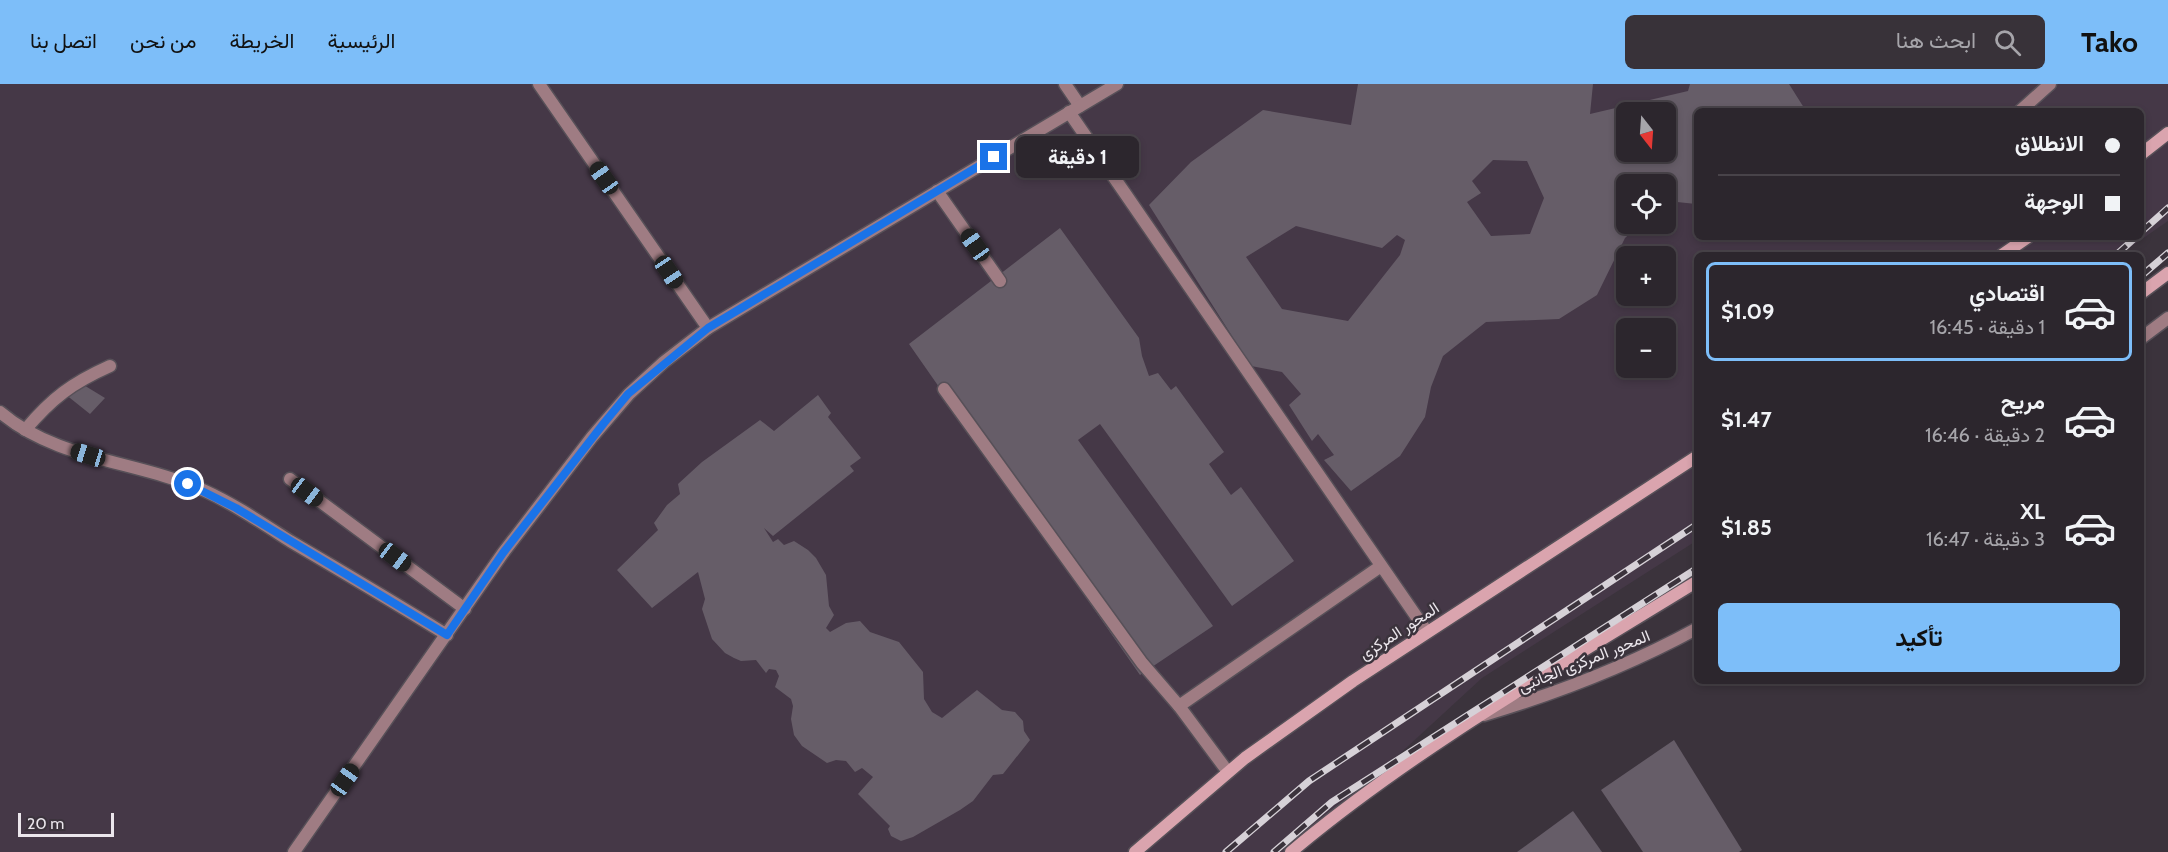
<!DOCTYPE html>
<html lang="ar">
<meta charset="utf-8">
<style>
body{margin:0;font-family:Cabin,Vazirmatn,sans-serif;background:#383239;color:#f1f3f6;direction:rtl;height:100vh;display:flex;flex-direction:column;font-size:22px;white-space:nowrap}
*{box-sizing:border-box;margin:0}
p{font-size:20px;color:#a6a5aa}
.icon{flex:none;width:33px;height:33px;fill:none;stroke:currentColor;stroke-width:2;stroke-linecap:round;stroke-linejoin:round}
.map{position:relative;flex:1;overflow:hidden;direction:ltr}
.sheet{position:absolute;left:1694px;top:168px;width:450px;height:432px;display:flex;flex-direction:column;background:#2c262d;border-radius:9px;box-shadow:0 3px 9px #0003,0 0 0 2px #484349;direction:rtl}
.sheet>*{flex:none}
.top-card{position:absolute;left:1694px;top:24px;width:450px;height:132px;border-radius:9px;box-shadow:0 3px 9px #0003,0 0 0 2px #484349;direction:rtl;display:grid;align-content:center;height:132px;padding:0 24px;background:#2c262d}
.needle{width:39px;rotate:163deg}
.tools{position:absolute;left:1616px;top:18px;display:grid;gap:12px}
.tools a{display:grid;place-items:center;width:60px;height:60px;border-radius:9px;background:#2c262d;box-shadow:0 3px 9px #0003,0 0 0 2px #484349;font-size:30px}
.scale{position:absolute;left:18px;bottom:15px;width:96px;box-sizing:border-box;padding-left:6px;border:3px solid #ebe6ec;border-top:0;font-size:16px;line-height:21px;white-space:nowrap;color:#ebe6ec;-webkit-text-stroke:4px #3b333c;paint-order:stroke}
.end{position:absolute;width:27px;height:27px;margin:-14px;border:8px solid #1a73e8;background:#fff;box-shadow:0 0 0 3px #fff}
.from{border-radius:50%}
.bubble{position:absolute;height:42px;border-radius:9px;background:#2c262d;box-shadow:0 3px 9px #0003,0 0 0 2px #484349;font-size:20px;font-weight:700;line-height:42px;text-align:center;direction:rtl}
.car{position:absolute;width:18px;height:36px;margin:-18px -9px;border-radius:8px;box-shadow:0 0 4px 2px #0007;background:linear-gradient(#222 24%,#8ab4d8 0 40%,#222 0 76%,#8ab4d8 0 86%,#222 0)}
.top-card b{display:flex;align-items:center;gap:21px;height:57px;font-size:22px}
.top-card b+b{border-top:2px solid #484349}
.top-card i{width:15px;height:15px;background:#f1f3f6}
ul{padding:10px 0 0;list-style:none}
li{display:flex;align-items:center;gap:18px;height:99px;margin:0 12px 9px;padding:0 12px;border:3px solid transparent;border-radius:9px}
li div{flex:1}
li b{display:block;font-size:22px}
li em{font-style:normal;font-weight:700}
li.on{border-color:#7dbef9}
li>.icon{width:54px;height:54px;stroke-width:1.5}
.button{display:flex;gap:12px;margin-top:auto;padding:12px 24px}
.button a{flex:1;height:69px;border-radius:9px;background:#7dbef9;color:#111;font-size:24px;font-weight:700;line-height:69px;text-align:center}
header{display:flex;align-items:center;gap:36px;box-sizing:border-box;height:84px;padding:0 30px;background:#7dbef9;color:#111}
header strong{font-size:28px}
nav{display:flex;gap:33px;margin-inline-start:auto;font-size:21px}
.search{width:420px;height:54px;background:#383239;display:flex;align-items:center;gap:15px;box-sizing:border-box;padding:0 21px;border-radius:9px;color:#a6a5aa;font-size:22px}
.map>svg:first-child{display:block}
.built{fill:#453847;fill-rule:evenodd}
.building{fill:#665d68;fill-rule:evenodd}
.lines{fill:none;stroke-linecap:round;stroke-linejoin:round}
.lane-casing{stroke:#575058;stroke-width:15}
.street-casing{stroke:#575058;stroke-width:15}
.secondary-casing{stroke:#575058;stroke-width:15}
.lane{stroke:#9f7c83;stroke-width:12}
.street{stroke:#9f7c83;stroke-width:12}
.secondary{stroke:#daa4ae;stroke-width:12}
.rail-casing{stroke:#d6d1d7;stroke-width:7}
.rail{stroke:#3b333c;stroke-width:4.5;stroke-dasharray:14;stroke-linecap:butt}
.route{stroke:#1a73e8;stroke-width:8}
.labels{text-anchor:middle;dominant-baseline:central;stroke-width:5;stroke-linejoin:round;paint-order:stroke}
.street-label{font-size:16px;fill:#ebe6ec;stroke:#3b333c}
</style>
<header>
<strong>Tako</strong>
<div class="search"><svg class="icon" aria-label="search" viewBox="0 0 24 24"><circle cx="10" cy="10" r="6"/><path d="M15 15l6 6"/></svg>ابحث هنا</div>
<nav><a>الرئيسية</a><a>الخريطة</a><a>من نحن</a><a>اتصل بنا</a></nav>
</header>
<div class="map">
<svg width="2168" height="768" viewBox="0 0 2168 768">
<rect width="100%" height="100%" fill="#3b333c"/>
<path class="built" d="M0,0H2168V137L2119,171H1696V457L1482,594L1293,768H0ZM1696,27H2140V153H1696ZM1626,28H1665V68H1626ZM1626,100H1665V140H1626ZM1626,172H1665V212H1626ZM1626,244H1665V284H1626Z"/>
<g class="building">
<path d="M1358,0H1593L1590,30L1688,7L1690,0H1789L1806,27H1696V120L1677,118L1665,123V100H1626V140H1640L1625,154L1597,211L1559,235L1486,238L1443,272L1431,303L1425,333L1400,372L1351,407L1324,376L1334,371L1318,350L1312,357L1289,321L1301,310L1282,288L1251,282L1149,121L1191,78L1263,26L1351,41ZM1626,28H1665V68H1626ZM1493,76L1527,77L1544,114L1530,150L1491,152L1467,118L1481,109L1472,97ZM1296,142L1382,164L1397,151L1405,156L1400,171L1348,237L1282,225L1246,173Z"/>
<polygon points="1060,144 1139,254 1142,272 1149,292 1158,289 1171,306 1176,302 1224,368 1209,380 1231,411 1241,403 1294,477 1232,522 1100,340 1078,356 1213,542 1140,591 909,260"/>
<polygon points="82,300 105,314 90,330 65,310"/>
<polygon points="818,311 831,329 828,333 861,374 850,382 854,387 773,452 764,444 773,458 778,455 784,461 794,457 808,466 816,474 826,491 829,522 834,531 826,544 830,548 846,539 860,537 870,548 899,558 923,588 924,615 932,628 942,634 977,606 1002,626 1015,628 1023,637 1024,647 1030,656 1003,690 993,691 973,717 960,726 913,753 901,757 891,752 888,745 890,742 858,710 873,693 862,684 855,688 846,677 836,676 827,679 802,662 794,651 791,635 793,622 791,615 775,603 779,592 776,586 769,585 766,589 756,576 741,577 734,574 725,569 712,555 702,525 705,515 698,488 652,524 617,486 658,446 654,439 667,421 680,410 678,400 702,378 760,336 774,347"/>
<polygon points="1674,656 1742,766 1739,768 1643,768 1601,706"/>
<polygon points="1573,727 1602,768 1517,768"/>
</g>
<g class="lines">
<defs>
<g id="lane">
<polyline points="539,0 708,244"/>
<polyline points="1065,0 1080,22"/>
<polyline points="2020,27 2050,0"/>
<polyline points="1069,28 1427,548"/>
<polyline points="937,107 1000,197"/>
<polyline points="944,305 1142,579 1179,622"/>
<path d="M0,328C56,376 137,377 203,406C234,420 262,439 290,457C343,488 395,519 447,551"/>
<path d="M25,346C52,314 72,299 110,282"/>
<polyline points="290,395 465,525"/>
<polyline points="1228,688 1179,622 1381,482"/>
<polyline points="294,768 503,469 592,353 629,310 664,278 708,244 1117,0"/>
</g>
<g id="street">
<polyline points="2140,255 2168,234"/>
<path d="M1484,631C1558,609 1628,582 1696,545"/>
</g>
<g id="secondary">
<polyline points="2140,71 2168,49"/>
<polyline points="2002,171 2028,153"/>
<polyline points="2140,210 2168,189"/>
<polyline points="1135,768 1245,674 1353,597 1696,373"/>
<path d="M1291,768C1412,666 1561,581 1696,498"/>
</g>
</defs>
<use href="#lane" class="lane-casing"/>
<use href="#street" class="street-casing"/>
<use href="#secondary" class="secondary-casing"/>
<use href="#lane" class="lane"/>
<use href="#street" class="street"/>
<use href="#secondary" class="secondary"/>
<defs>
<g id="rail">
<polyline points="2140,149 2168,124"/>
<polyline points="2116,171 2136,153"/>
<polyline points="2140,193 2168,169"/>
<polyline points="1226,768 1309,697 1696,441"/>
<polyline points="1274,768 1332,718 1696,485"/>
</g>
</defs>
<use href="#rail" class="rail-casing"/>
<use href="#rail" class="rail"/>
</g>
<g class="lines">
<polyline class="route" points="188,400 236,424 447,551 503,469 604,339 628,310 708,244 994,73"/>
</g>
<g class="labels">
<g class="street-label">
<text transform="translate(1399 547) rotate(-33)">المحور المركزى</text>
<text transform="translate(1584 577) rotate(-22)">المحور المركزى الجانبى</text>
</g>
</g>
</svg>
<div class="tools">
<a><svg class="needle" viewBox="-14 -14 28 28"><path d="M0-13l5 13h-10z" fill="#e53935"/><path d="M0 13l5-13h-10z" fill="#a6a5aa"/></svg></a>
<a><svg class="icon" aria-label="locate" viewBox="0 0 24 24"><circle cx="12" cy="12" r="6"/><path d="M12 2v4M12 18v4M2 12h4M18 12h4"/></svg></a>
<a>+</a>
<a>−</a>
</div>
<div class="scale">20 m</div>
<i class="end from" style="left:188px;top:400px"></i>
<i class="end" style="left:994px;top:73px"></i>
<div class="bubble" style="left:1016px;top:52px;width:123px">1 دقيقة</div>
<i class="car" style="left:604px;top:94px;rotate:325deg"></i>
<i class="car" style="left:975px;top:161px;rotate:325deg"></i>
<i class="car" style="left:669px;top:188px;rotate:146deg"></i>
<i class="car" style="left:88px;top:371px;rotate:287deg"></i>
<i class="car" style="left:307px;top:408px;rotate:127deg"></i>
<i class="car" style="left:395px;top:473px;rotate:127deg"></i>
<i class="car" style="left:345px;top:696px;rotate:35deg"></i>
<div class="top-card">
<b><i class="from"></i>الانطلاق</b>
<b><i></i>الوجهة</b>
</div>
<section class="sheet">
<ul>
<li class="on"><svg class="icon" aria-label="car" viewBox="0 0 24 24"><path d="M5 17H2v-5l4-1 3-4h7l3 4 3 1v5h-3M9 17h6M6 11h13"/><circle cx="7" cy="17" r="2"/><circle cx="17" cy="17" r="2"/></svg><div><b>اقتصادي</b><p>1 دقيقة · 16:45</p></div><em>$1.09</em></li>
<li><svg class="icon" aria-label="car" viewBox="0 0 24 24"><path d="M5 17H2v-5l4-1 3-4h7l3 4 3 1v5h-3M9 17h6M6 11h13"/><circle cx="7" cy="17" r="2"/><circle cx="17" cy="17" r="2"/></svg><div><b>مريح</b><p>2 دقيقة · 16:46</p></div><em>$1.47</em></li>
<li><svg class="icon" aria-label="car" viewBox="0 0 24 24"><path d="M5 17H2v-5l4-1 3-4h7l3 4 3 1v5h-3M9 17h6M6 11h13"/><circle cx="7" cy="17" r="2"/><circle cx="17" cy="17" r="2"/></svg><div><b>XL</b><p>3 دقيقة · 16:47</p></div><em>$1.85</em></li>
</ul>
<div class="button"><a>تأكيد</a></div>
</section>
</div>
